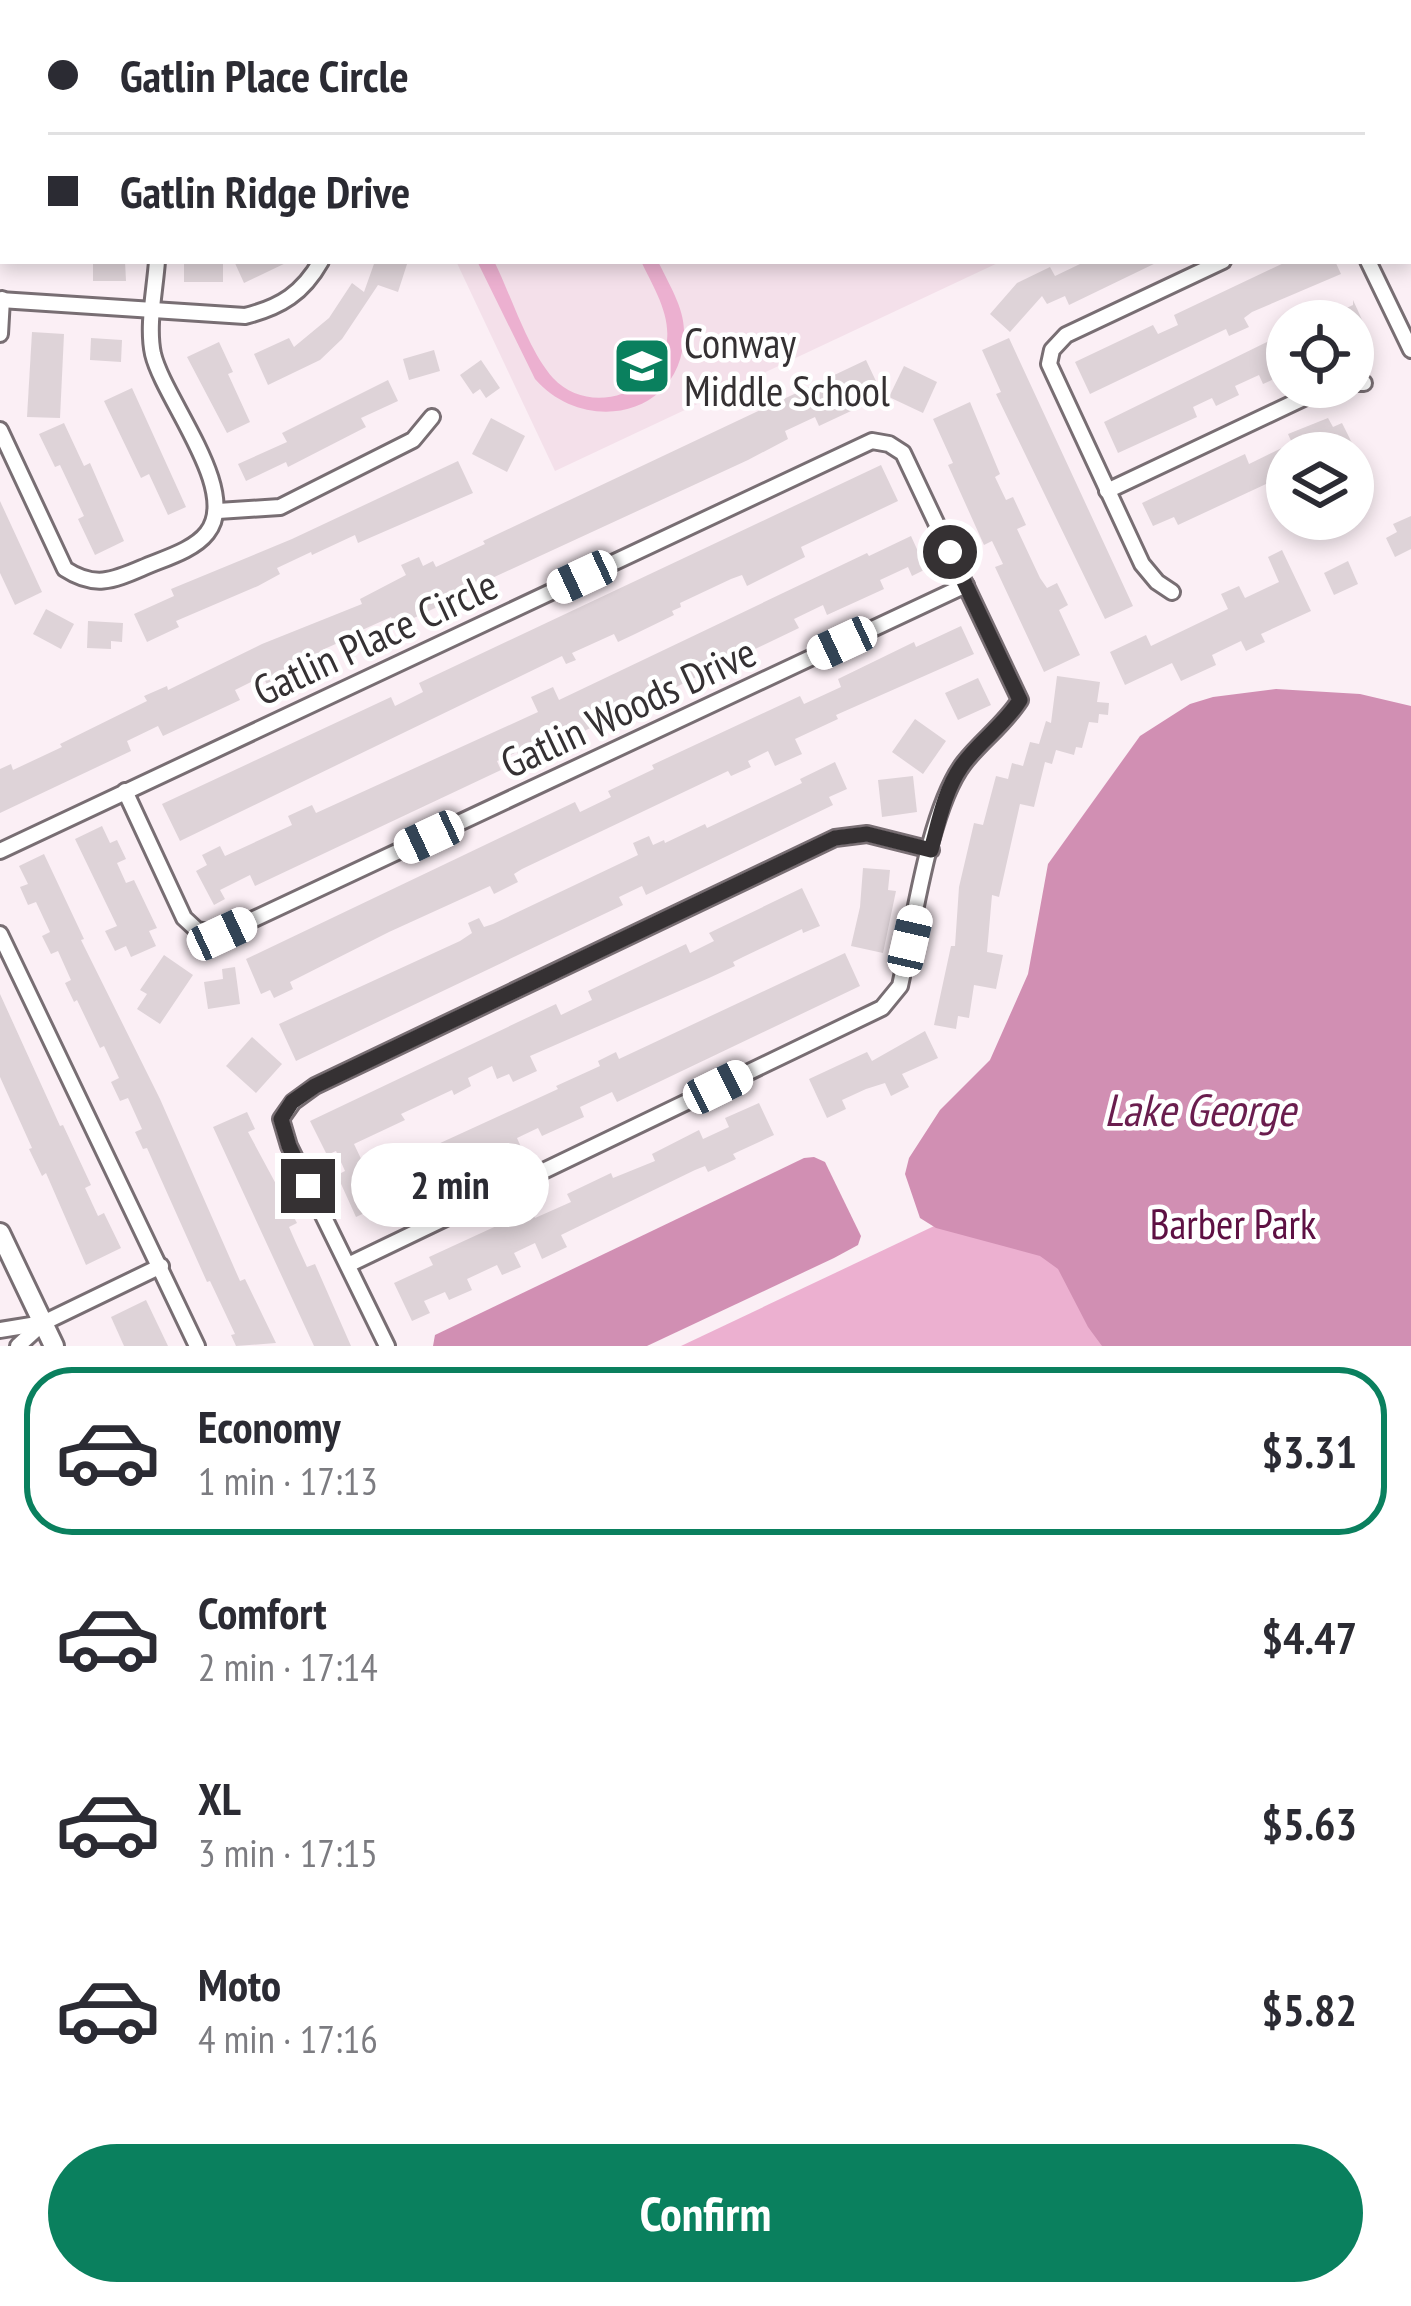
<!DOCTYPE html>
<meta charset="utf-8">
<style>
body{margin:0;font-family:"PT Sans Narrow",sans-serif;background:#f7f7f7;color:#2b2b33;height:100vh;display:flex;flex-direction:column;font-size:45px;white-space:nowrap}
*{box-sizing:border-box;margin:0}
p{font-size:39px;color:#7c7c81}
.icon{flex:none;width:66px;height:66px;fill:none;stroke:currentColor;stroke-width:2;stroke-linecap:round;stroke-linejoin:round}
.map{position:relative;height:1346px;overflow:hidden}
.drawer{display:flex;flex-direction:column;background:#fff;flex:1}
.drawer>*{flex:none}
.hud{position:absolute;left:0px;top:0px;width:1413px;height:264px;box-shadow:0 6px 18px #0003;display:grid;align-content:center;height:264px;padding:0 48px;background:#fff}
.controls{position:absolute;left:1266px;top:300px;display:grid;gap:24px}
.controls a{display:grid;place-items:center;width:108px;height:108px;border-radius:50%;background:#fff;box-shadow:0 6px 18px #0003;font-size:60px}
.end{position:absolute;width:54px;height:54px;margin:-27px;border:15px solid #353133;background:#fff;box-shadow:0 0 0 6px #fff}
.from{border-radius:50%}
.bubble{position:absolute;height:84px;border-radius:42px;background:#fff;box-shadow:0 6px 18px #0003;font-size:39px;font-weight:600;line-height:84px;text-align:center}
.car{position:absolute;width:36px;height:72px;margin:-36px -18px;border-radius:15px;box-shadow:0 0 9px 3px #0007;background:linear-gradient(#fff 24%,#345 0 40%,#fff 0 76%,#345 0 86%,#fff 0)}
.hud b{display:flex;align-items:center;gap:42px;height:114px;font-size:45px}
.hud b+b{border-top:3px solid #e1e1e2}
.hud i{width:30px;height:30px;background:#2b2b33}
ul{padding:21px 0 0;list-style:none}
li{display:flex;align-items:center;gap:36px;height:168px;margin:0 24px 18px;padding:0 24px;border:6px solid transparent;border-radius:48px}
li div{flex:1}
li b{display:block;font-size:45px}
li em{font-style:normal;font-weight:600}
li.active{border-color:#0a805e}
li>.icon{width:108px;height:108px;stroke-width:1.5}
.cta{display:flex;gap:24px;margin-top:auto;padding:24px 48px}
.cta a{flex:1;height:138px;border-radius:72px;background:#0a805e;color:#fff;font-size:48px;font-weight:600;line-height:138px;text-align:center}
.map>svg:first-child{display:block}
.built{fill:#f4e0ea}
.green{fill:#ecb0d0}
.water{fill:#d18fb3}
.building{fill:#ded3d8}
.lines{fill:none;stroke-linecap:round;stroke-linejoin:round}
.street-casing{stroke:#786e73;stroke-width:20}
.secondary-casing{stroke:#786e73;stroke-width:24}
.street{stroke:#fff;stroke-width:14}
.secondary{stroke:#fff;stroke-width:18}
.route{stroke:#353133;stroke-width:15}
.labels{text-anchor:middle;dominant-baseline:central;stroke-width:9;stroke-linejoin:round;paint-order:stroke}
.poi-label{font-size:42px;fill:#353133;stroke:#fff;text-anchor:start}
.street-label{font-size:42px;fill:#353133;stroke:#fff}
.park-label{font-size:42px;fill:#5e1043;stroke:#fff}
.water-label{font-size:45px;font-style:italic;fill:#6a1d4e;stroke:#fff}
</style>
<div class="map">
<svg width="1411" height="1346" viewBox="0 0 1411 1346">
<rect width="100%" height="100%" fill="#fbeff5"/>
<g class="built">
<polygon points="431,0 1230,0 1231,3 425,3"/>
<polygon points="456,261 1002,261 555,471"/>
</g>
<g class="green">
<path d="M477,261H494C511,295 528,350 553,378C590,418 662,393 667,340C670,312 652,285 641,261H658C668,283 684,307 684,331C685,416 586,437 535,379Z"/>
<polygon points="1293,1056 1411,1346 681,1346"/>
</g>
<g class="water">
<polygon points="1276,689 1360,694 1411,706 1411,1346 1102,1346 1088,1327 1058,1269 1040,1256 936,1228 920,1218 905,1174 909,1158 940,1110 990,1060 1028,974 1048,864 1140,736 1190,704 1213,697"/>
<polygon points="814,1157 825,1162 861,1236 858,1245 834,1258 647,1346 433,1346 435,1335 804,1158"/>
</g>
<g class="building">
<polygon points="93,261 125,261 126,281 93,281"/>
<rect x="184" y="261" width="39" height="21"/>
<polygon points="234,261 290,261 244,283"/>
<polygon points="375,261 408,261 398,292 378,285 342,339 320,360 268,385 254,354 289,338 294,347 329,318 352,283 364,292"/>
<polygon points="1078,261 1160,261 1069,305 1065,296 1047,304 1042,296 1010,332 990,314 1017,283 1050,267 1055,276 1080,264"/>
<polygon points="1288,261 1335,261 1341,274 1252,312 1244,318 1249,327 1229,336 1226,329 1090,394 1075,362 1153,325 1158,334 1178,325 1174,315"/>
<polygon points="1353,300 1369,335 1353,342 1353,321 1318,321 1353,305"/>
<polygon points="32,332 64,334 60,418 27,417"/>
<polygon points="1287,332 1287,373 1263,384 1259,375 1235,386 1239,395 1216,406 1212,398 1193,407 1197,417 1118,453 1104,422"/>
<polygon points="91,338 122,340 121,362 90,360"/>
<polygon points="1009,338 1133,606 1105,619 996,394 1001,392 982,350"/>
<polygon points="219,342 233,372 228,374 250,422 227,433 187,357"/>
<polygon points="434,350 440,371 409,380 403,359"/>
<polygon points="481,360 500,388 486,398 480,389 473,394 460,375"/>
<polygon points="866,360 883,396 819,426 815,417 785,431 788,439 748,460 451,597 452,600 416,617 395,626 391,617 360,631 364,641 344,650 340,642 320,651 324,660 288,677 267,685 263,676 235,690 240,700 163,736 158,726 127,741 131,751 0,813 0,769 11,764 13,770 62,747 60,744 147,701 144,696 167,686 168,690 262,644 362,604 360,599 406,575 401,565 419,557 423,566 433,561 436,567 485,544 483,541"/>
<polygon points="904,366 937,382 923,413 889,397"/>
<polygon points="388,380 398,401 361,418 366,427 288,467 286,462 246,481 238,464 287,442 282,433"/>
<polygon points="132,388 186,507 168,515 149,474 141,478 104,401"/>
<polygon points="970,402 1000,474 995,477 1006,500 1013,497 1026,525 1017,529 1040,578 1047,588 1057,583 1068,605 1059,610 1080,655 1044,672 995,567 1003,564 992,541 984,545 948,465 953,463 933,419"/>
<polygon points="491,418 525,436 507,472 472,454"/>
<polygon points="1328,418 1333,427 1342,423 1352,443 1330,453 1287,453 1287,473 1279,478 1178,525 1174,517 1153,526 1142,503 1245,454 1249,464 1292,443 1288,434"/>
<polygon points="64,423 84,466 90,463 124,541 95,555 78,519 84,516 60,465 55,467 39,434"/>
<polygon points="458,461 473,493 358,543 355,535 312,555 311,552 277,568 280,574 258,586 176,621 179,627 147,642 134,614 174,596 171,589 292,539"/>
<polygon points="881,465 898,501 801,547 805,557 747,586 742,575 731,579 680,603 681,607 672,611 674,615 635,634 618,642 614,634 572,653 576,660 566,664 562,656 180,841 162,804 391,697 395,706 423,692 419,683"/>
<polygon points="0,501 42,592 15,605 0,573"/>
<polygon points="1411,516 1411,549 1395,557 1386,538 1397,532 1393,524"/>
<polygon points="911,536 926,569 912,576 908,567 880,580 884,589 827,615 823,605 794,619 799,628 553,746 521,760 517,752 497,761 501,770 291,869 255,886 250,875 220,890 225,899 214,905 196,871 207,865 202,855 220,846 225,856 292,825 288,816 312,805 316,813 538,712 531,697 553,687 559,700 867,553 869,556"/>
<polygon points="1282,550 1311,611 1261,634 1265,642 1246,651 1241,641 1212,655 1216,665 1181,681 1172,663 1125,685 1110,652 1146,635 1151,646 1228,609 1221,594 1239,586 1245,598 1279,582 1268,557"/>
<polygon points="1348,561 1358,584 1334,595 1324,573"/>
<polygon points="46,609 74,624 61,649 33,634"/>
<polygon points="88,621 123,623 122,642 111,641 111,649 87,648"/>
<polygon points="961,626 974,654 836,715 838,719 795,739 802,754 775,766 768,751 748,761 751,767 731,776 728,771 522,869 514,874 518,882 494,894 490,886 389,932 290,982 293,989 274,998 270,990 261,994 246,959 575,802 580,812 611,797 608,791 654,769 652,765 800,696 804,704 841,687 838,679 914,642 916,647"/>
<polygon points="1057,676 1100,682 1097,702 1109,703 1108,715 1099,714 1098,723 1089,722 1082,748 1076,747 1074,755 1056,750 1052,764 1045,762 1034,807 1020,804 999,897 992,895 987,952 1003,955 996,989 974,985 969,1018 958,1016 956,1029 934,1025 951,946 955,946 959,887 974,823 983,825 996,776 1008,779 1012,763 1023,766 1030,742 1039,744 1046,721 1051,723"/>
<polygon points="978,678 991,705 958,720 945,693"/>
<polygon points="915,719 946,741 923,774 892,752"/>
<polygon points="835,762 847,789 829,797 833,805 646,895 642,886 619,897 623,905 296,1061 279,1024 460,941 472,933 468,923 479,918 484,927 493,924 638,855 633,843 649,836 653,845 664,840 665,843 705,824 707,828 802,783 800,779"/>
<polygon points="913,776 917,812 882,817 878,780"/>
<polygon points="102,826 110,843 117,840 126,859 117,863 126,883 134,880 157,928 149,931 156,946 131,957 126,946 115,951 105,931 117,926 75,839"/>
<polygon points="44,854 84,939 81,940 160,1099 240,1281 245,1279 276,1343 236,1346 231,1335 235,1334 210,1281 207,1282 147,1148 143,1149 135,1132 142,1129 128,1098 120,1101 111,1082 119,1078 104,1046 100,1048 77,1000 74,1002 65,983 71,980 58,951 51,954 42,936 50,932 36,902 28,905 20,887 28,884 19,866"/>
<polygon points="863,868 890,870 888,890 896,891 883,953 851,946 860,907"/>
<polygon points="802,888 820,926 803,933 802,929 743,957 733,962 735,966 709,978 530,1056 537,1071 513,1082 509,1074 497,1079 492,1066 468,1078 471,1086 454,1095 452,1090 401,1114 405,1120 354,1144 363,1163 377,1172 558,1089 556,1086 600,1066 598,1061 616,1052 619,1059 845,953 860,986 617,1102 612,1092 580,1107 584,1117 542,1136 538,1128 517,1138 521,1147 486,1163 483,1158 433,1181 435,1185 392,1205 394,1209 379,1216 375,1208 356,1217 337,1175 345,1171 336,1151 327,1155 310,1121 556,1004 561,1015 592,1000 588,991 686,944 690,953 714,941 709,933"/>
<polygon points="164,955 193,975 160,1024 137,1009 147,994 140,990"/>
<polygon points="235,967 240,1004 208,1009 204,982 223,979 222,969"/>
<polygon points="0,994 60,1126 63,1125 91,1185 85,1188 98,1216 104,1213 121,1248 86,1265 46,1173 42,1176 29,1149 32,1148 0,1077"/>
<polygon points="925,1031 938,1058 902,1074 909,1087 891,1096 885,1083 866,1089 842,1100 846,1109 827,1118 809,1079 867,1052 872,1061"/>
<polygon points="252,1037 282,1064 256,1093 226,1066"/>
<polygon points="759,1103 774,1135 733,1154 736,1159 708,1172 705,1166 695,1170 561,1235 567,1247 542,1259 535,1243 514,1253 521,1267 502,1275 497,1265 467,1279 472,1290 449,1300 445,1292 424,1301 430,1313 412,1321 394,1283 433,1265 429,1257 531,1210 535,1218 571,1202 567,1194 611,1173 613,1178 655,1161 652,1154 699,1130 703,1139 729,1127 725,1118"/>
<polygon points="247,1112 255,1129 248,1132 297,1223 289,1227 296,1243 307,1267 315,1264 351,1346 314,1346 213,1127"/>
<polygon points="146,1300 168,1346 124,1346 111,1317"/>
</g>
<g class="lines">
<defs>
<g id="street">
<polyline points="1248,0 1249,3"/>
<polyline points="1410,87 1411,86"/>
<polyline points="0,136 3,136"/>
<polyline points="1410,156 1411,159"/>
<polyline points="1368,261 1411,350"/>
<path d="M0,300L245,316C281,307 303,293 321,261"/>
<polyline points="0,334 2,299"/>
<polyline points="1353,383 1364,383"/>
<path d="M0,430L65,569C94,588 112,581 142,568C162,559 193,551 207,533C241,491 164,400 153,354C147,326 155,290 157,261"/>
<polyline points="1107,491 1327,387"/>
<polyline points="218,511 280,507 413,440 432,417"/>
<polyline points="1172,592 1157,582 1142,564 1049,364 1052,350 1066,335 1223,261"/>
<polyline points="125,791 184,918 197,930 222,934 966,585"/>
<path d="M0,851L872,441L889,444L903,453L1020,700C1004,725 982,740 964,763C929,808 913,928 900,986L882,1008L348,1265"/>
<polyline points="0,934 197,1346"/>
<polyline points="0,1330 43,1323"/>
<polyline points="18,1346 43,1323 161,1266"/>
<polyline points="387,1346 289,1146 281,1119 293,1102 315,1086 835,838 867,834 931,850"/>
</g>
<polyline id="secondary" points="0,1233 54,1346"/>
</defs>
<use href="#street" class="street-casing"/>
<use href="#secondary" class="secondary-casing"/>
<use href="#street" class="street"/>
<use href="#secondary" class="secondary"/>
</g>
<g class="lines">
<path class="route" d="M308,1186L289,1146L281,1119L292,1102L315,1086L835,838L867,834L931,850C939,821 944,792 961,767C978,742 1004,726 1020,700L950,552"/>
</g>
<defs>
<symbol id="school-square" viewBox="-11 -11 22 22"><rect x="-9" y="-9" width="18" height="18" rx="4" fill="#0a805e" stroke="#fff"/><path d="M0-5L7-2L0 1L-7-2ZM-4 1L0 2.5L4 1V4Q0 6-4 4Z" fill="#fff"/></symbol>
</defs>
<g fill-rule="evenodd">
<use href="#school-square" x="609" y="333" width="66" height="66"/>
</g>
<g class="labels">
<g class="poi-label">
<text x="684" y="342">Conway<tspan x="684" dy="48">Middle School</tspan></text>
</g>
<g class="street-label">
<text transform="translate(375 637) rotate(-25)">Gatlin Place Circle</text>
<text transform="translate(628 707) rotate(-25)">Gatlin Woods Drive</text>
</g>
<g class="park-label">
<text x="1233" y="1223">Barber Park</text>
</g>
<g class="water-label">
<text x="1200" y="1109">Lake George</text>
</g>
</g>
</svg>
<div class="controls">
<a><svg class="icon" aria-label="locate" viewBox="0 0 24 24"><circle cx="12" cy="12" r="6"/><path d="M12 2v4M12 18v4M2 12h4M18 12h4"/></svg></a>
<a><svg class="icon" aria-label="layers" viewBox="0 0 24 24"><path d="M12 4l9 5-9 5-9-5zM3 14l9 5 9-5"/></svg></a>
</div>
<i class="end from" style="left:950px;top:552px"></i>
<i class="end" style="left:308px;top:1186px"></i>
<div class="bubble" style="left:351px;top:1143px;width:198px">2 min</div>
<i class="car" style="left:582px;top:577px;rotate:245deg"></i>
<i class="car" style="left:842px;top:643px;rotate:245deg"></i>
<i class="car" style="left:429px;top:837px;rotate:245deg"></i>
<i class="car" style="left:222px;top:934px;rotate:65deg"></i>
<i class="car" style="left:910px;top:941px;rotate:13deg"></i>
<i class="car" style="left:718px;top:1087px;rotate:64deg"></i>
<div class="hud">
<b><i class="from"></i>Gatlin Place Circle</b>
<b><i></i>Gatlin Ridge Drive</b>
</div>
</div>
<section class="drawer">
<ul>
<li class="active"><svg class="icon" aria-label="car" viewBox="0 0 24 24"><path d="M5 17H2v-5l4-1 3-4h7l3 4 3 1v5h-3M9 17h6M6 11h13"/><circle cx="7" cy="17" r="2"/><circle cx="17" cy="17" r="2"/></svg><div><b>Economy</b><p>1 min · 17:13</p></div><em>$3.31</em></li>
<li><svg class="icon" aria-label="car" viewBox="0 0 24 24"><path d="M5 17H2v-5l4-1 3-4h7l3 4 3 1v5h-3M9 17h6M6 11h13"/><circle cx="7" cy="17" r="2"/><circle cx="17" cy="17" r="2"/></svg><div><b>Comfort</b><p>2 min · 17:14</p></div><em>$4.47</em></li>
<li><svg class="icon" aria-label="car" viewBox="0 0 24 24"><path d="M5 17H2v-5l4-1 3-4h7l3 4 3 1v5h-3M9 17h6M6 11h13"/><circle cx="7" cy="17" r="2"/><circle cx="17" cy="17" r="2"/></svg><div><b>XL</b><p>3 min · 17:15</p></div><em>$5.63</em></li>
<li><svg class="icon" aria-label="car" viewBox="0 0 24 24"><path d="M5 17H2v-5l4-1 3-4h7l3 4 3 1v5h-3M9 17h6M6 11h13"/><circle cx="7" cy="17" r="2"/><circle cx="17" cy="17" r="2"/></svg><div><b>Moto</b><p>4 min · 17:16</p></div><em>$5.82</em></li>
</ul>
<div class="cta"><a>Confirm</a></div>
</section>
